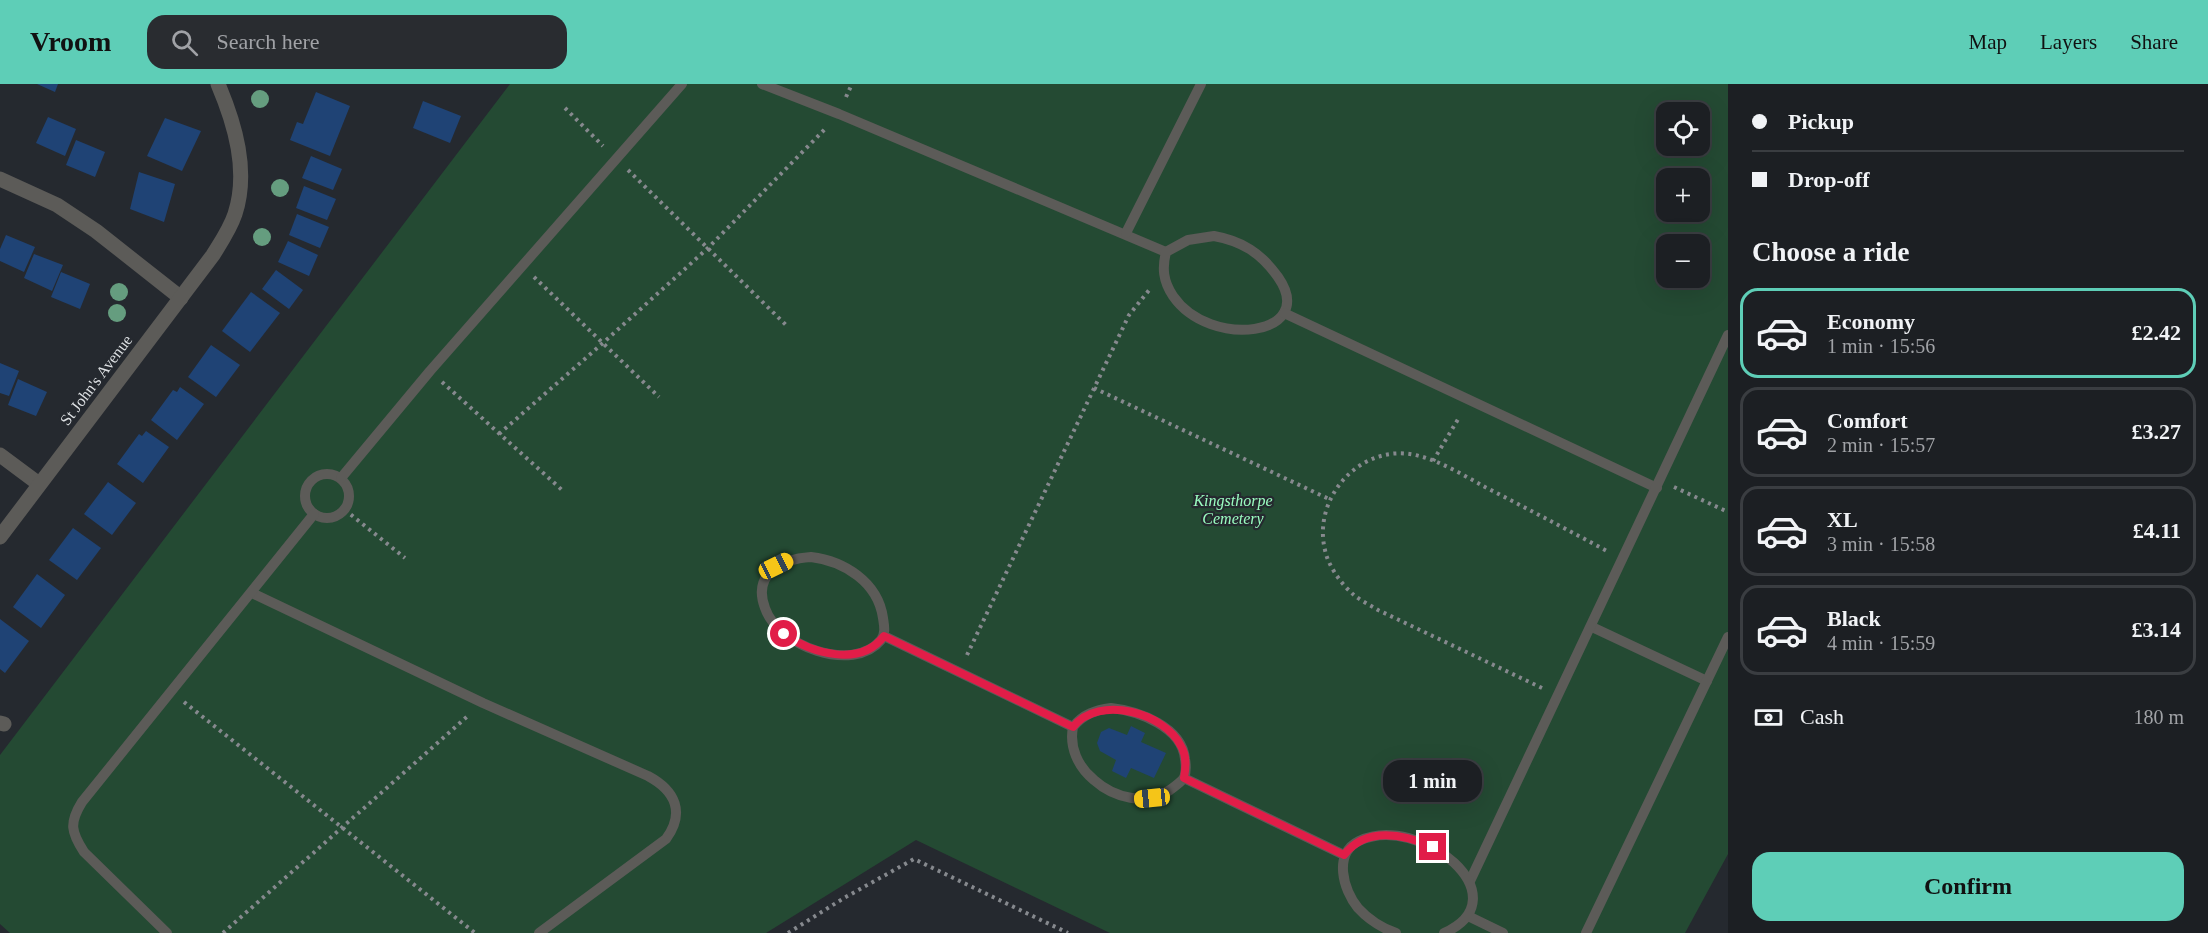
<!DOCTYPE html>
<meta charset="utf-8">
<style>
body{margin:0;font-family:Georgia,serif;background:#292c30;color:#f1f3f6;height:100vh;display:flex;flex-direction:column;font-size:22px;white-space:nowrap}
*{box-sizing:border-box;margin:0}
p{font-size:20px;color:#a0a2a6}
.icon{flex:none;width:33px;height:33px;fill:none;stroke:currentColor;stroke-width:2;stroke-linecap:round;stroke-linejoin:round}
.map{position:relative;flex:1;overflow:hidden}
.side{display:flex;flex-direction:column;background:#1c1f23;width:480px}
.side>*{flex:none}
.top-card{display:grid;align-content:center;height:132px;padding:0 24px;background:#1c1f23}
.controls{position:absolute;left:1656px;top:18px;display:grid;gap:12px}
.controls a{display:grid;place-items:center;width:54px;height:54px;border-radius:12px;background:#1c1f23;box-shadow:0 6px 24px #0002,0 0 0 2px #3a3d41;font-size:30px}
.end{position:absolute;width:27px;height:27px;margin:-14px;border:8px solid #e11d48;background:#fff;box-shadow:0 0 0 3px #fff}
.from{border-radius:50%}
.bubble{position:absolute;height:42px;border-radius:18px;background:#1c1f23;box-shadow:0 6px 24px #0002,0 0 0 2px #3a3d41;font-size:20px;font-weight:800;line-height:42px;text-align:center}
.car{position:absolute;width:18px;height:36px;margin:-18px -9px;border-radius:8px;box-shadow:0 0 4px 2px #0007;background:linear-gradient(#f5c518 24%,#345 0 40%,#f5c518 0 76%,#345 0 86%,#f5c518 0)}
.top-card b{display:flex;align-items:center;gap:21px;height:57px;font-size:22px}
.top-card b+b{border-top:2px solid #3a3d41}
.top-card i{width:15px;height:15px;background:#f1f3f6}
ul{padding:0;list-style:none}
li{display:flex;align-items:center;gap:18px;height:90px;margin:0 12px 9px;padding:0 12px;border:3px solid #3a3d41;border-radius:18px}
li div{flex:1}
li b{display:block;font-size:22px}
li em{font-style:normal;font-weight:800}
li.current{border-color:#5eceb7}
li>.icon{width:54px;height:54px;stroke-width:1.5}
h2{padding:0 24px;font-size:27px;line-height:72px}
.pay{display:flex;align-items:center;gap:15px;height:66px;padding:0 24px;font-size:22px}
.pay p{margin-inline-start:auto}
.action{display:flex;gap:12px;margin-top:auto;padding:12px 24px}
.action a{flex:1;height:69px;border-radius:18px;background:#5eceb7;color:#111;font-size:24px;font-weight:800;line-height:69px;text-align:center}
header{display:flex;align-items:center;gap:36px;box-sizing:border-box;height:84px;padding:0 30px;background:#5eceb7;color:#111}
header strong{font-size:28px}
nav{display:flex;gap:33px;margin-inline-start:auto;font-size:21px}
.search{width:420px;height:54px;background:#292c30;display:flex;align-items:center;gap:15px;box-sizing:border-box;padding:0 21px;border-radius:18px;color:#a0a2a6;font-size:22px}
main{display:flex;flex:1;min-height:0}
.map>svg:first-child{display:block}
.green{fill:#244a33;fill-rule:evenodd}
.building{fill:#1f4375}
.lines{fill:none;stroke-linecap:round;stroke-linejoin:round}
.path{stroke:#86898e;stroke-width:4;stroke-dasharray:3 4.5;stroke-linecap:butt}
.lane{stroke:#5c5b58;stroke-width:10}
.street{stroke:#5c5b58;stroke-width:15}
.tree{fill:#659d7f}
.route{stroke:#e11d48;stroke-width:8}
.labels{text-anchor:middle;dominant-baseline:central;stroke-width:4.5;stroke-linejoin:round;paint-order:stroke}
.street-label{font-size:16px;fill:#dcdfe2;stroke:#25292f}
.park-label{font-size:16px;font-style:italic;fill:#9afcc0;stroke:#25292f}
</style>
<header>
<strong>Vroom</strong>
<div class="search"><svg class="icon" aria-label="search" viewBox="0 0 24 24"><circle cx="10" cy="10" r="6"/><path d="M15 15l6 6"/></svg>Search here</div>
<nav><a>Map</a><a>Layers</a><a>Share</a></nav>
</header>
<main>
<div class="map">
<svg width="1728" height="849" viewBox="0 0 1728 849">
<rect width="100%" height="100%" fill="#25292f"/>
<path class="green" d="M510,0H1728V770L1685,849H1110L916,756L766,849H10L0,840V671ZM1666,28H1700V62H1666ZM1666,94H1700V128H1666ZM1666,160H1700V194H1666Z"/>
<g class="building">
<polygon points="37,0 58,0 55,8"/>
<polygon points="316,8 350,22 330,72 290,56 297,38 303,40"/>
<polygon points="423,17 461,32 450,59 413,44"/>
<polygon points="48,33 76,45 65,72 36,59"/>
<polygon points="165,34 201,47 182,87 147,72"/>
<polygon points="76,56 105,68 95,93 66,81"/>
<polygon points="311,72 342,85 333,106 302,94"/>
<polygon points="139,88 175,100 164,138 130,125"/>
<polygon points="304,102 336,115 327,136 296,124"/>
<polygon points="297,130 329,143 320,164 289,151"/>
<polygon points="6,151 35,163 24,188 0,177 0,165"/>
<polygon points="288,157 318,171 309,192 278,178"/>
<polygon points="34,170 63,181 52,207 24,194"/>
<polygon points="276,186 303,206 289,225 262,205"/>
<polygon points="61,188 90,200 80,225 51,213"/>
<polygon points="251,208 280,229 250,268 222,247"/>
<polygon points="211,261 240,281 216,313 188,293"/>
<polygon points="0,279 19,287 9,312 0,309"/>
<polygon points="18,295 47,308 36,332 8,321"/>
<polygon points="180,303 204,320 177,356 151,336 173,306 177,308"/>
<polygon points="146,347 169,363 143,399 117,380 139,350 142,352"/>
<polygon points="108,398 136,419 112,451 84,430"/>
<polygon points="73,444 101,464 77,496 49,476"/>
<polygon points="37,490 65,511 41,544 13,523"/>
<polygon points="0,535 29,557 5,589 0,585"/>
<polygon points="1131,642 1145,649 1141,658 1166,669 1154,694 1131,684 1126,694 1112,687 1116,676 1100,667 1097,659 1101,648 1109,644 1127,651"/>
</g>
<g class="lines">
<g class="path">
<polyline points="846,13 852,0"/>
<polyline points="565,24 603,62"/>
<polyline points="628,86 786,241"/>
<polyline points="534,193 659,313"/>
<polyline points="442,298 562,406"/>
<polyline points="1094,304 1329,415"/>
<polyline points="499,350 603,259 708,164 826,44"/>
<polyline points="1433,377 1460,332"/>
<polyline points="1674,403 1728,428"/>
<polyline points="345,426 405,474"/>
<polyline points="967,571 1129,231 1150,205"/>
<path d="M1542,604L1378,526C1370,521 1361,517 1354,511C1342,501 1328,482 1325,466C1312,413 1361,359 1415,371C1439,376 1463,391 1485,403C1526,424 1566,445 1607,467"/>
<polyline points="184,618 475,849"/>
<polyline points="223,849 469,631"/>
<polyline points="788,849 844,814 914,775 1068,849"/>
</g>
<g class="lane">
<polyline points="762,0 839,30 1166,168"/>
<polyline points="1126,149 1201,0"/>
<path d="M1214,152C1242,157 1261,169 1278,193C1319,252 1210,266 1173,212C1163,197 1162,184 1166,168L1188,156Z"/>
<polyline points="1284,229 1657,404"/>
<circle cx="327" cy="412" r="22"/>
<polyline points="341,394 430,287 682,0"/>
<path d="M811,473C844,477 878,498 883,534C884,541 886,549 881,556C853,590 778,562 765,524C752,489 782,475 811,473Z"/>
<path d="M252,509L483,619L648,692C676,707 685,729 666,755L539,849"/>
<polyline points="1592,543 1707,597"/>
<polyline points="884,552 1073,643"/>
<path d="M1111,624C1139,627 1182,643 1185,675C1186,681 1186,689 1184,694C1181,698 1174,703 1170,706C1146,722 1114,714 1094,696C1078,683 1069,663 1073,643C1083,630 1096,626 1111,624Z"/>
<polyline points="1184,694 1344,771"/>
<polyline points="1470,797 1728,251"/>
<polyline points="1468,832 1503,849"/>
<path d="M167,849L84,768C71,748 69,739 82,718L314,430"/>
<path d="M1396,849C1382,844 1368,835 1358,824C1343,806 1333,769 1359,757C1419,728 1524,813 1444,849"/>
<polyline points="1586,849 1728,553"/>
</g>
<g class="street">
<polyline points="0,95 57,121 96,147 181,214"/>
<polyline points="0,371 39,400"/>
<path d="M0,453L213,171C221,158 230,145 235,130C249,87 235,40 218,0"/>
<polyline points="0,639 4,640"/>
</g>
</g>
<g class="tree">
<circle cx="260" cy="15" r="9"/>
<circle cx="280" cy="104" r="9"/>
<circle cx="262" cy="153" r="9"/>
<circle cx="119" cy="208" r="9"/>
<circle cx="117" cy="229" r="9"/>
</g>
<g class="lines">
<path class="route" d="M784,550C811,569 860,584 884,552L1073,643C1099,610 1165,629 1181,662C1187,672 1186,683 1184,694L1344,771C1366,742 1404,750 1433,763"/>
</g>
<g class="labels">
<g class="street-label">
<text transform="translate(96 296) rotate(-53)">St John's Avenue</text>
</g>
<g class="park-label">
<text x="1233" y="416">Kingsthorpe<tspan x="1233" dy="18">Cemetery</tspan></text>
</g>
</g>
</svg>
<div class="controls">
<a><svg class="icon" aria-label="locate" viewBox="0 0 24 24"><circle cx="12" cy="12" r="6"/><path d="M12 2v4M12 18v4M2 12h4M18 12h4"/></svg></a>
<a>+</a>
<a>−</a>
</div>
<i class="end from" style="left:784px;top:550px"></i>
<i class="end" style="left:1433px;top:763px"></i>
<div class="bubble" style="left:1383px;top:676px;width:99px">1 min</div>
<i class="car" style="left:776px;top:482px;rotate:64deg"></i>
<i class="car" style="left:1152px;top:714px;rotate:264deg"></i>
</div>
<section class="side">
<div class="top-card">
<b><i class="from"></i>Pickup</b>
<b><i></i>Drop-off</b>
</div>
<h2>Choose a ride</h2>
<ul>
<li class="current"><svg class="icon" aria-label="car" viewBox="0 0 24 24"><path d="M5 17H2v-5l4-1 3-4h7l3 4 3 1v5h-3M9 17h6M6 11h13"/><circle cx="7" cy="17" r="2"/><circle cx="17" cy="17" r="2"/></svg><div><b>Economy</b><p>1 min · 15:56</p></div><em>£2.42</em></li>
<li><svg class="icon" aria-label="car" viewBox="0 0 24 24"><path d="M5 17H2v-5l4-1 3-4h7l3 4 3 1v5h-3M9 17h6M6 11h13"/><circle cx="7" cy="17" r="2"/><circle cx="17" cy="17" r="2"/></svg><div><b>Comfort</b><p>2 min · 15:57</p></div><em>£3.27</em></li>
<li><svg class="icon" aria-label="car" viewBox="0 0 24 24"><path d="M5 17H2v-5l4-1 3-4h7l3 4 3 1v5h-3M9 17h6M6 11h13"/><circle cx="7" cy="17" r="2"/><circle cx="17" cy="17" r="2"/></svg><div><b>XL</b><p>3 min · 15:58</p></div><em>£4.11</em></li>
<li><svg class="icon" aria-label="car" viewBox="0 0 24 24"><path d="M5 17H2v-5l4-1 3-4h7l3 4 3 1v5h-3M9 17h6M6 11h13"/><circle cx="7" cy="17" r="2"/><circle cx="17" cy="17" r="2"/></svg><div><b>Black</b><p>4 min · 15:59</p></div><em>£3.14</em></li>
</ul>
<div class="pay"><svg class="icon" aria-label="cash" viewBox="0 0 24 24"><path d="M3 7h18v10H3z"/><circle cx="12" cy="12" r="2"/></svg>Cash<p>180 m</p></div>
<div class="action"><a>Confirm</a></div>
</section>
</main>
